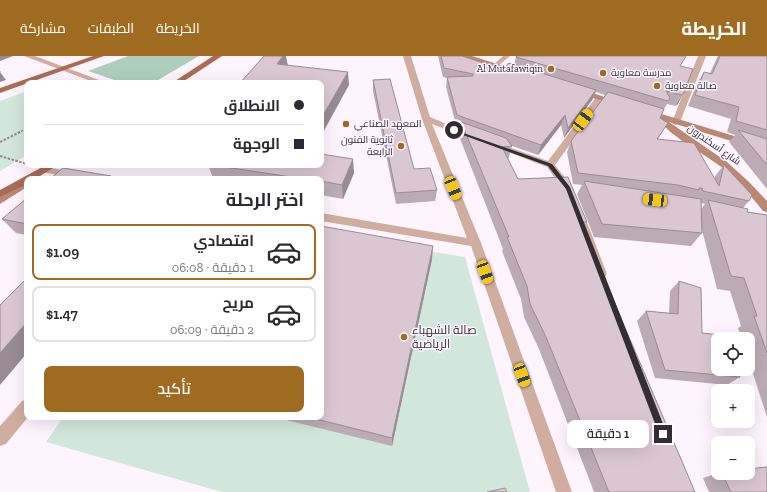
<!DOCTYPE html>
<html lang="ar">
<meta charset="utf-8">
<style>
body{margin:0;font-family:"Zilla Slab",Cairo,serif;background:#f2f2f3;color:#2b2b33;direction:rtl;height:100vh;display:flex;flex-direction:column;font-size:15px;white-space:nowrap}
*{box-sizing:border-box;margin:0}
p{font-size:13px;color:#7c7c81}
.icon{flex:none;width:22px;height:22px;fill:none;stroke:currentColor;stroke-width:2;stroke-linecap:round;stroke-linejoin:round}
.map{position:relative;flex:1;overflow:hidden;direction:ltr}
.details{position:absolute;left:24px;top:120px;width:300px;height:244px;display:flex;flex-direction:column;background:#fff;border-radius:8px;box-shadow:0 4px 16px #0002;direction:rtl}
.details>*{flex:none}
.guide{position:absolute;left:24px;top:24px;width:300px;height:88px;border-radius:8px;box-shadow:0 4px 16px #0002;direction:rtl;display:grid;align-content:center;height:88px;padding:0 20px;background:#fff}
.controls{position:absolute;left:711px;top:276px;display:grid;gap:8px}
.controls a{display:grid;place-items:center;width:44px;height:44px;border-radius:8px;background:#fff;box-shadow:0 4px 16px #0002;font-size:20px}
.end{position:absolute;width:18px;height:18px;margin:-9px;border:5px solid #342e34;background:#fff;box-shadow:0 0 0 2px #fff}
.from{border-radius:50%}
.bubble{position:absolute;height:28px;border-radius:8px;background:#fff;box-shadow:0 4px 16px #0002;font-size:13px;font-weight:600;line-height:28px;text-align:center;direction:rtl}
.car{position:absolute;width:12px;height:24px;margin:-12px -6px;border-radius:5px;box-shadow:0 0 3px 1px #0007;background:linear-gradient(#f5c518 24%,#345 0 40%,#f5c518 0 76%,#345 0 86%,#f5c518 0)}
.guide b{display:flex;align-items:center;gap:14px;height:38px;font-size:15px}
.guide b+b{border-top:1px solid #e1e1e2}
.guide i{width:10px;height:10px;background:#2b2b33}
ul{padding:0;list-style:none}
li{display:flex;align-items:center;gap:12px;height:56px;margin:0 8px 6px;padding:0 12px;border:2px solid #e1e1e2;border-radius:8px}
li div{flex:1}
li b{display:block;font-size:15px}
li em{font-style:normal;font-weight:600}
li.selected{border-color:#9e6b21}
li>.icon{width:36px;height:36px;stroke-width:1.5}
h2{padding:0 20px;font-size:18px;line-height:48px}
.cta{display:flex;gap:8px;margin-top:auto;padding:8px 20px}
.cta a{flex:1;height:46px;border-radius:8px;background:#9e6b21;color:#fff;font-size:16px;font-weight:600;line-height:46px;text-align:center}
header{display:flex;align-items:center;gap:24px;box-sizing:border-box;height:56px;padding:0 20px;background:#9e6b21;color:#fff}
header strong{font-size:19px}
nav{display:flex;gap:22px;margin-inline-start:auto;font-size:14px}
.map>svg:first-child{display:block}
.green{fill:#d2e7db}
.forest{fill:#aecebd}
.lines{fill:none;stroke-linecap:round;stroke-linejoin:round}
.path-far1{stroke:#918a91;stroke-width:1.5;stroke-dasharray:2 1.5;stroke-linecap:butt}
.path{stroke:#918a91;stroke-width:2;stroke-dasharray:2.5 1.5;stroke-linecap:butt}
.lane{fill:#d0ad9f;fill-rule:evenodd}
.street{fill:#d0ad9f;fill-rule:evenodd}
.secondary{fill:#ba8873;fill-rule:evenodd}
.primary{fill:#aa6d54;fill-rule:evenodd}
.wall{fill:#bcabb5;fill-rule:evenodd}
.shaded-wall{fill:#998b93}
.building{fill:#dbc7d2;stroke:#998b93}
.route{fill:#342e34}
.poi-dot{fill:#9e6b21;stroke:#fef4fe;stroke-width:1.5}
.labels{text-anchor:middle;dominant-baseline:central;stroke-width:3;stroke-linejoin:round;paint-order:stroke}
.far-poi-label{font-size:10px;fill:#342e34;stroke:#fef4fe;text-anchor:start}
.far-street-label{font-size:10px;fill:#342e34;stroke:#fef4fe}
.poi-label{font-size:12px;fill:#342e34;stroke:#fef4fe;text-anchor:start}
</style>
<header>
<strong>الخريطة</strong>
<nav><a>الخريطة</a><a>الطبقات</a><a>مشاركة</a></nav>
</header>
<div class="map">
<svg width="767" height="436" viewBox="0 0 767 436">
<rect width="100%" height="100%" fill="#fef4fe"/>
<g class="green">
<polygon points="27,35 27,99 0,115 0,45"/>
<polygon points="321,178 465,201 530,436 222,436 46,386 63,361 321,361"/>
</g>
<polygon class="forest" points="128,0 199,0 153,27 123,27 88,15"/>
<g class="lines">
<polyline class="path-far1" points="18,77 27,72"/>
<g class="path">
<polyline points="0,86 20,76"/>
<polyline points="0,100 27,108"/>
</g>
<polygon class="lane" points="503,0 510,0 498,10 494,10 494,8"/>
<g class="street">
<polygon points="24,0 35,0 107,27 96,27"/>
<polygon points="403,0 411,0 430,61 478,81 477,83 471,83 432,68 481,187 572,436 556,436 471,190 321,165 321,157 467,182 422,63"/>
<polygon points="698,0 706,0 680,66 676,69 673,68 672,66"/>
<polygon points="597,40 604,42 555,109 573,132 574,134 573,136 565,136 547,111 492,90 497,87 500,88 548,105"/>
<polygon points="45,111 98,120 103,123 79,123 42,116 40,114 42,112"/>
<polygon points="578,152 583,156 607,218 605,221 597,221 595,218 573,156"/>
<polygon points="27,343 28,361 6,388 0,390 0,370 22,345"/>
</g>
<g class="secondary">
<polygon points="460,0 472,0 523,16 516,18"/>
<polygon points="575,33 581,33 622,47 618,49 575,37"/>
<path d="M645,53L767,90V96L669,66L727,106L749,126L767,145V156L763,155C750,138 736,123 720,110C706,99 665,77 659,63L642,58L641,56Z"/>
<polygon points="27,123 27,131 0,148 0,139"/>
</g>
<g class="primary">
<polygon points="93,0 104,0 0,37 0,32"/>
<polygon points="213,0 222,0 181,27 172,27"/>
<polygon points="46,109 58,109 35,123 27,123 27,128 0,141 0,134"/>
</g>
</g>
<g class="wall">
<path d="M438,0H462L502,13L514,8L516,1L680,10L684,36L675,50L667,48L664,53L660,62L661,78L658,83L715,123V120L724,109L749,145L743,152L747,156L767,159V361L748,302V283H742L738,272L741,270L730,235L717,233L702,174V177L691,190L594,181L577,138L582,129L573,128L567,96L571,85L605,39L596,36L592,44L564,82L561,69L538,99L512,90L508,104L518,123L587,166L583,173L695,436H594L539,293L524,261L521,243L502,195L503,193L459,80L460,71L456,69L446,31L447,22L443,21ZM701,147L705,148L701,153Z"/>
<polygon points="718,0 767,0 767,133 729,86 735,79 727,76 731,63 688,50 697,27 704,16 710,17"/>
<polygon points="373,24 414,113 437,134 435,145 396,148 373,35"/>
<polygon points="208,109 321,109 354,117 343,143 321,139 321,123 217,123 213,122"/>
<polygon points="27,142 27,179 16,177 2,163"/>
<polygon points="432,203 392,390 274,361 321,361"/>
<polygon points="679,225 702,277 740,321 727,329 655,322 637,265 646,255 669,257 670,235"/>
<polygon points="718,417 722,417 767,436 709,436 703,422"/>
</g>
<g class="shaded-wall">
<polygon points="0,0 13,0 0,5"/>
<polygon points="283,0 286,0 288,10 277,8"/>
<polygon points="0,15 1,16 0,16 6,24 0,26"/>
<polygon points="348,16 349,29 321,80 321,63"/>
<polygon points="596,34 592,44 564,82 568,72"/>
<polygon points="684,36 678,48 675,50 682,39"/>
<polygon points="565,59 561,69 538,99 541,89"/>
<polygon points="353,103 354,117 343,143 342,129"/>
<polygon points="433,190 432,203 392,390 392,382"/>
<polygon points="27,266 27,297 0,329 0,297"/>
</g>
<g class="building">
<polygon points="264,0 283,0 277,8 348,16 321,63 321,27 240,27"/>
<polygon points="441,0 462,0 502,13 509,7 596,34 568,72 565,59 541,89 457,59 447,21 473,20 473,18 444,12"/>
<polygon points="516,0 686,0 680,10 693,13 684,36 682,39 666,35 670,42 668,45 516,1"/>
<polygon points="720,0 767,0 767,74 736,65 739,51 695,39 704,16 712,18"/>
<polygon points="390,23 414,113 430,112 437,134 396,137 373,24"/>
<polygon points="608,36 664,53 660,62 668,67 657,83 694,87 719,130 724,109 752,139 749,145 703,135 702,132 699,132 699,134 678,129 578,117 571,85"/>
<polygon points="461,66 506,82 512,90 502,91 518,123 568,121 587,166 580,166 695,436 609,436 546,281 530,248 527,230 507,181 509,181"/>
<polygon points="738,74 767,83 767,109"/>
<polygon points="321,98 353,103 342,129 321,125 321,123 305,123 211,109 321,109"/>
<polygon points="63,112 111,120 109,123 50,123"/>
<polygon points="584,125 701,143 702,177 602,168"/>
<polygon points="27,142 27,168 2,163"/>
<polygon points="708,144 748,153 747,156 767,159 767,297 754,260 757,260 744,222 731,220"/>
<polygon points="321,170 433,190 392,382 308,361 321,361"/>
<polygon points="27,222 27,266 0,297 0,249"/>
<polygon points="679,225 701,232 702,277 721,279 723,283 718,283 718,313 736,313 740,321 665,314 646,255 678,258"/>
<polygon points="767,411 767,436 731,436 722,417 748,417 748,413"/>
<polygon points="505,432 507,436 487,436"/>
</g>
<polygon class="route" points="452,73 552,108 570,131 667,378 666,381 663,382 659,378 566,133 548,110 452,75"/>
<g class="poi-dot">
<circle cx="551" cy="13" r="4"/>
<circle cx="603" cy="17" r="4"/>
<circle cx="657" cy="30" r="4"/>
<circle cx="346" cy="68" r="4"/>
<circle cx="401" cy="90" r="4"/>
<circle cx="404" cy="281" r="4"/>
</g>
<g class="labels">
<g class="far-poi-label">
<text x="543" y="13" text-anchor="end">Al Mutafawiqin</text>
<text x="611" y="17">مدرسة معاوية</text>
<text x="665" y="30">صالة معاوية</text>
<text x="354" y="68">المعهد الصناعي</text>
<text x="393" y="84" text-anchor="end">ثانوية الفنون<tspan x="393" dy="12">الرابعة</tspan></text>
</g>
<g class="far-street-label">
<text transform="translate(714 89) rotate(35)">شارع أسكندرون</text>
</g>
<g class="poi-label">
<text x="412" y="274">صالة الشهباء<tspan x="412" dy="14">الرياضية</tspan></text>
</g>
</g>
</svg>
<div class="controls">
<a><svg class="icon" aria-label="locate" viewBox="0 0 24 24"><circle cx="12" cy="12" r="6"/><path d="M12 2v4M12 18v4M2 12h4M18 12h4"/></svg></a>
<a>+</a>
<a>−</a>
</div>
<i class="end from" style="left:454px;top:74px"></i>
<i class="end" style="left:663px;top:378px"></i>
<div class="bubble" style="left:567px;top:364px;width:82px">1 دقيقة</div>
<i class="car" style="left:583px;top:64px;rotate:37deg"></i>
<i class="car" style="left:453px;top:132px;rotate:158deg"></i>
<i class="car" style="left:655px;top:144px;rotate:277deg"></i>
<i class="car" style="left:485px;top:216px;rotate:160deg"></i>
<i class="car" style="left:522px;top:319px;rotate:160deg"></i>
<div class="guide">
<b><i class="from"></i>الانطلاق</b>
<b><i></i>الوجهة</b>
</div>
<section class="details">
<h2>اختر الرحلة</h2>
<ul>
<li class="selected"><svg class="icon" aria-label="car" viewBox="0 0 24 24"><path d="M5 17H2v-5l4-1 3-4h7l3 4 3 1v5h-3M9 17h6M6 11h13"/><circle cx="7" cy="17" r="2"/><circle cx="17" cy="17" r="2"/></svg><div><b>اقتصادي</b><p>1 دقيقة · 06:08</p></div><em>$1.09</em></li>
<li><svg class="icon" aria-label="car" viewBox="0 0 24 24"><path d="M5 17H2v-5l4-1 3-4h7l3 4 3 1v5h-3M9 17h6M6 11h13"/><circle cx="7" cy="17" r="2"/><circle cx="17" cy="17" r="2"/></svg><div><b>مريح</b><p>2 دقيقة · 06:09</p></div><em>$1.47</em></li>
</ul>
<div class="cta"><a>تأكيد</a></div>
</section>
</div>
